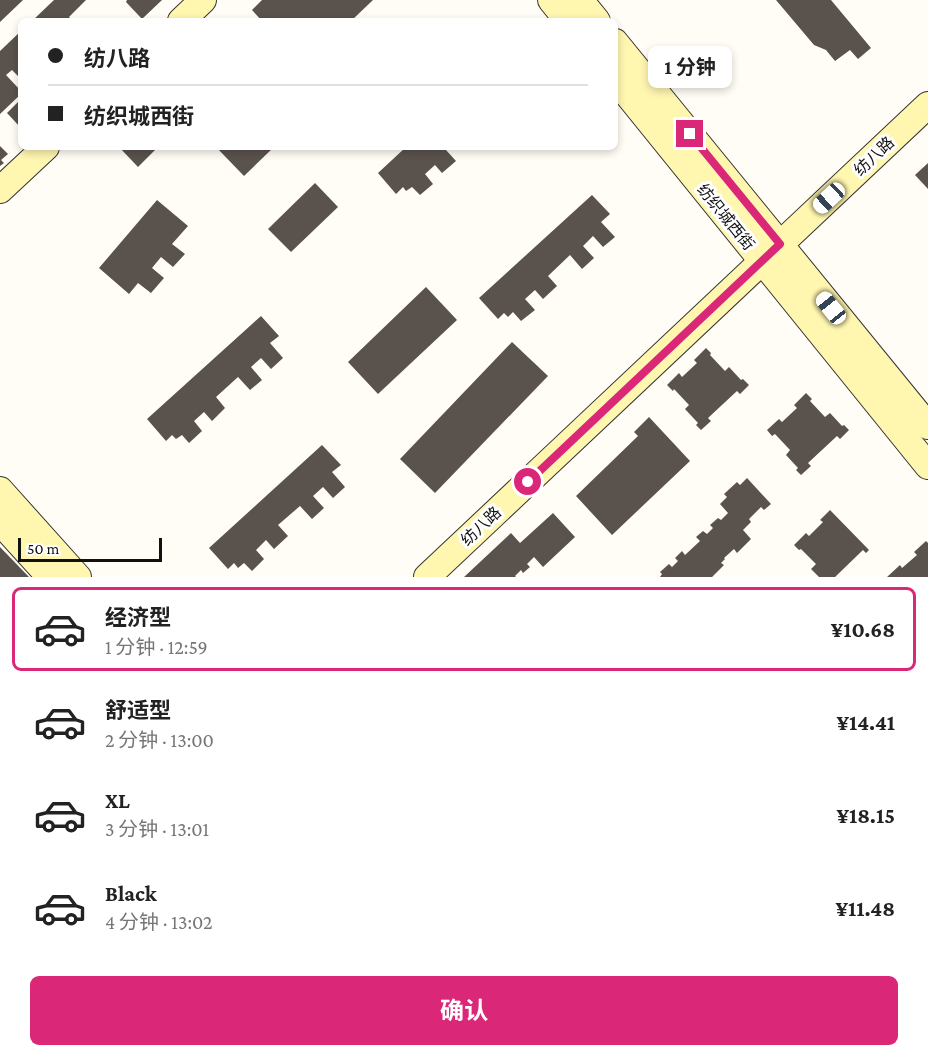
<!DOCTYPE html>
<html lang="zh">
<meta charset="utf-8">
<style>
body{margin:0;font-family:"Crimson Pro","Noto Sans SC",serif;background:#f2f2f2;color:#222;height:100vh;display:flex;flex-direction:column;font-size:22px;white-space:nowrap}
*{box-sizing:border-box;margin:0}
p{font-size:20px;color:#767676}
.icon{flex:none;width:33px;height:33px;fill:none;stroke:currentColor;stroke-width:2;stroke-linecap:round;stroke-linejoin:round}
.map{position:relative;height:577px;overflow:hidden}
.panel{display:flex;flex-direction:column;background:#fff;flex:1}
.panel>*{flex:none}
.top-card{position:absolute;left:18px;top:18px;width:600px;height:132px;border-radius:9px;box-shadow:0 3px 9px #0003;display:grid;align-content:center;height:132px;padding:0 30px;background:#fff}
.scale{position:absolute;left:18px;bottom:15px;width:144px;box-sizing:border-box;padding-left:6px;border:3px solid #111;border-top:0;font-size:16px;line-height:21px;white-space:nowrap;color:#111;-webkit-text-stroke:4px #fff;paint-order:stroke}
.end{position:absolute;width:27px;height:27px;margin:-14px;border:8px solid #db2777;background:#fff;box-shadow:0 0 0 3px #fff}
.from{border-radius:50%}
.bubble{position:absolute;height:42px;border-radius:9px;background:#fff;box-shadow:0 3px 9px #0003;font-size:20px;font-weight:700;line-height:42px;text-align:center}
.car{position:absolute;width:18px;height:36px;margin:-18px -9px;border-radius:8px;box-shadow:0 0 4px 2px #0007;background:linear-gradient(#fff 24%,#345 0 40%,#fff 0 76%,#345 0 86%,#fff 0)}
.top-card b{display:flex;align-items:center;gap:21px;height:57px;font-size:22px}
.top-card b+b{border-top:2px solid #e0e0e0}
.top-card i{width:15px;height:15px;background:#222}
ul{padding:10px 0 0;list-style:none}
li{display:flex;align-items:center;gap:18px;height:84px;margin:0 12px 9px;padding:0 18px;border:3px solid transparent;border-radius:9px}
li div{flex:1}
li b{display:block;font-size:22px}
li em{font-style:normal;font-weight:700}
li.active{border-color:#db2777}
li>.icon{width:54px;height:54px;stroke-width:1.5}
.cta{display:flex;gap:12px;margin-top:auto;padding:12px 30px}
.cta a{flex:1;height:69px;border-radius:9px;background:#db2777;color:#fff;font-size:24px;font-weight:700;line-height:69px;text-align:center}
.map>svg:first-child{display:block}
.building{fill:#5a524d}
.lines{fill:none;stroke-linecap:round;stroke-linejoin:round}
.secondary-casing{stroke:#333;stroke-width:28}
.secondary{stroke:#fff6b0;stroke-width:26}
.route{stroke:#db2777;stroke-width:8}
.labels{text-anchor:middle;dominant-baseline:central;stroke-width:6;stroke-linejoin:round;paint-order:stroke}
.street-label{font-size:16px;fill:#111;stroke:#fff}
</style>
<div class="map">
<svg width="928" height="577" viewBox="0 0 928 577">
<rect width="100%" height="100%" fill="#fffdf5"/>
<g class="building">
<polygon points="0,0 23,0 0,22"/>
<polygon points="54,0 86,0 69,17 73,21 32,21"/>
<polygon points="127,0 162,0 142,19 126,2"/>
<polygon points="262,0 373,0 351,21 342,21 340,19 338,21 262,21 252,10"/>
<polygon points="776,0 831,0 871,48 858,59 850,50 835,61 826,50 814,45"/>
<polygon points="21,31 21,79 12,70 6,75 21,91 21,94 0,114 0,51"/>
<polygon points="21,99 21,128 7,113"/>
<polygon points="0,146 8,154 1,160 4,163 0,166"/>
<polygon points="119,147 158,147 138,167"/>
<polygon points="216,147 274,147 244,176"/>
<polygon points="406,147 450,147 446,150 456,161 442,173 435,165 425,174 433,184 420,195 412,187 406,191 403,187 396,194 378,173"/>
<polygon points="928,163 928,189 915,175"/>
<polygon points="315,183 338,207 291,252 268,229"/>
<polygon points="592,195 610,214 601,222 615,237 603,247 593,236 583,246 594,258 582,269 570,255 548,276 557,286 543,299 535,290 525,299 535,310 521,321 513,312 508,317 504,313 498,319 479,298"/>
<polygon points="157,200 188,226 172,244 185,254 173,267 161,257 152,268 164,278 151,293 138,283 129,294 99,268"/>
<polygon points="426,287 457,320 378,394 348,362"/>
<polygon points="261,316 279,336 270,343 283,358 271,369 261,358 251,367 262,380 250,390 238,377 216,397 225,408 212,421 204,412 194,421 202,431 189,443 182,435 176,439 172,435 166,441 147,419"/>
<polygon points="512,342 548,376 435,493 400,459"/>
<polygon points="706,348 711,353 710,355 725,371 729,367 741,380 743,379 749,385 740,394 737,391 708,418 711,421 701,430 696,425 698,423 685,409 689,405 674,389 673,391 667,385 679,373 682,377 697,363 694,360"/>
<polygon points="806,393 812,399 810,401 825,417 830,413 842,426 844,425 849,430 840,439 837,436 808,463 811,466 801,475 796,470 798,468 786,455 790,450 775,434 772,436 767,430 779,419 782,422 797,408 794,405"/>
<polygon points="649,417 690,461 612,535 576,496 638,436 634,432"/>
<polygon points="322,445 341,465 332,472 345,487 333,498 323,487 313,496 324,508 312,519 300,506 278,525 288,536 274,549 266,540 256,550 264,559 252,571 244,563 238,568 234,563 228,569 209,548"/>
<polygon points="747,478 771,504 764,510 761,507 749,519 751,522 743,530 751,539 737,553 734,549 724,558 725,559 721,563 724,565 712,577 660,577 662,574 660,572 669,564 672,567 678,561 675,558 682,551 685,555 700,541 696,537 703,531 707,534 713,528 710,525 718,518 721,520 728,513 720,504 727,497 724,494 737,482 740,485"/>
<polygon points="830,510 869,550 866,553 863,550 835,577 819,577 811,569 816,564 801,549 799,550 794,545 806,533 809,536 823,522 820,520"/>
<polygon points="553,513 575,537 543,567 534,557 527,564 530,567 523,573 521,570 515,576 516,577 464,577 511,533 520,543"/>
<polygon points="926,541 928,543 928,577 887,577 900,565 902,568 917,555 914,552"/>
<polygon points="0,547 29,577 0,577"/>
</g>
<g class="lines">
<defs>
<g id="secondary">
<polyline points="551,0 568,21"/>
<polyline points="580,0 597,21"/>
<polyline points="181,21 203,0"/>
<polyline points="615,42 928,426"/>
<polyline points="615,79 928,466"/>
<polyline points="0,190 46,147"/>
<polyline points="0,490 78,577"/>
<polyline points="0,522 50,577"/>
<polyline points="427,577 928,105"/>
</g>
</defs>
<use href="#secondary" class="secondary-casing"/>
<use href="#secondary" class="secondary"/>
</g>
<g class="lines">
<polyline class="route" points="528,482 780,244 690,134"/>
</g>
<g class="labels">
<g class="street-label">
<text transform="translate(874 156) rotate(-43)">纺八路</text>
<text transform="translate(726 217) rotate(51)">纺织城西街</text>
<text transform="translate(481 526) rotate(-43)">纺八路</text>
</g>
</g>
</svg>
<div class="scale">50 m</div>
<i class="end from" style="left:528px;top:482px"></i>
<i class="end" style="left:690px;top:134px"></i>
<div class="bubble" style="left:648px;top:46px;width:84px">1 分钟</div>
<i class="car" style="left:829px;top:198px;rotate:227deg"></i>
<i class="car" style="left:831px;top:308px;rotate:321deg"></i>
<div class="top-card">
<b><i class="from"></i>纺八路</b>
<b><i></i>纺织城西街</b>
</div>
</div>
<section class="panel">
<ul>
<li class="active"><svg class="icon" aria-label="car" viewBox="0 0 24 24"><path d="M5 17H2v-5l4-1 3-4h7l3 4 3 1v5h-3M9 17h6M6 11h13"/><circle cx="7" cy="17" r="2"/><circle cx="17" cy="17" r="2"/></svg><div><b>经济型</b><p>1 分钟 · 12:59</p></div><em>¥10.68</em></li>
<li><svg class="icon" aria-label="car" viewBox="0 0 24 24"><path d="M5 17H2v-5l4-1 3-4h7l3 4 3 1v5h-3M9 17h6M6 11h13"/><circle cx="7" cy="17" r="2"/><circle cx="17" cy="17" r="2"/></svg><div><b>舒适型</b><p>2 分钟 · 13:00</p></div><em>¥14.41</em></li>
<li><svg class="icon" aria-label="car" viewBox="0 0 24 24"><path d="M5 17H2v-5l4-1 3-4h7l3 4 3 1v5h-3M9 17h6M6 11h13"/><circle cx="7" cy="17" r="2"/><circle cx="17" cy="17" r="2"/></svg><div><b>XL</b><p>3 分钟 · 13:01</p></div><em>¥18.15</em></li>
<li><svg class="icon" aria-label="car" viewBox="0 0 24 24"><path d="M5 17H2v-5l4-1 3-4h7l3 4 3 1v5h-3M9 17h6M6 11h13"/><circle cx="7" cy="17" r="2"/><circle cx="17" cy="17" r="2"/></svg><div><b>Black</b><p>4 分钟 · 13:02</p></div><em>¥11.48</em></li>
</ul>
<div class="cta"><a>确认</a></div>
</section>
